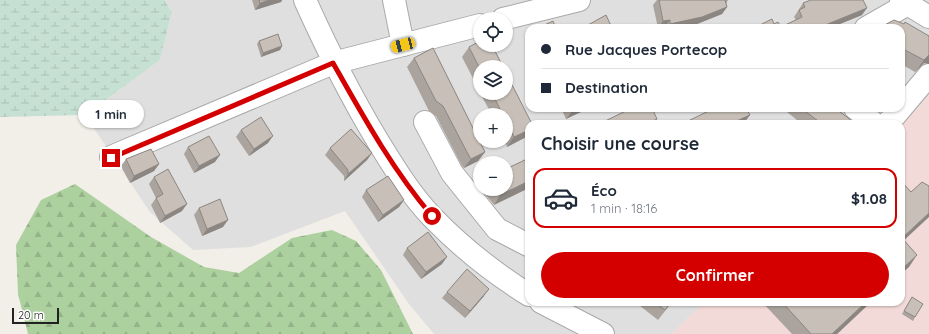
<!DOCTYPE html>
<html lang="fr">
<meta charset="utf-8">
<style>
body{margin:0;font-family:Quicksand,sans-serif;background:#f6f6f7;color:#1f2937;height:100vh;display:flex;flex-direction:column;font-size:15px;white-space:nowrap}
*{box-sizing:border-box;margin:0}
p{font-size:13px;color:#747a83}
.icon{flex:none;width:22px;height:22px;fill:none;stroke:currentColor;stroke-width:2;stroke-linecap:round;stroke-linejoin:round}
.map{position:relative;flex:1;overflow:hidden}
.side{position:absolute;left:525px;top:120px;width:380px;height:186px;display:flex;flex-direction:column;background:#fff;border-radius:12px;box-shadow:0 1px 3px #0004}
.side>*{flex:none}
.banner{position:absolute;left:525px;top:24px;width:380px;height:88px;border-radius:12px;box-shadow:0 1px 3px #0004;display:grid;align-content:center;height:88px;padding:0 16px;background:#fff}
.tools{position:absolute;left:473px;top:12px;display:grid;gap:8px}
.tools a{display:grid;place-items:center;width:40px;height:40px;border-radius:50%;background:#fff;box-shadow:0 1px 3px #0004;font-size:20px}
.scale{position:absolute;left:12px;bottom:10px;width:47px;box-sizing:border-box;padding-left:4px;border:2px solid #222;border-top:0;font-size:11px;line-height:14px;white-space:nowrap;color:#222;-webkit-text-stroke:3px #fff;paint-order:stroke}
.end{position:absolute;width:18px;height:18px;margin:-9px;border:5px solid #d40000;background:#fff;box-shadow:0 0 0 2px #fff}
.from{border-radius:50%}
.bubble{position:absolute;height:28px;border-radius:14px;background:#fff;box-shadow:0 1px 3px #0004;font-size:13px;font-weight:700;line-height:28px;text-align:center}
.car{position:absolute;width:12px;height:24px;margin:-12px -6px;border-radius:5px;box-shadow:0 0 3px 1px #0007;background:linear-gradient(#f5c518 24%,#345 0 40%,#f5c518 0 76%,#345 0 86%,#f5c518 0)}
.banner b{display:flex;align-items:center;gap:14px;height:38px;font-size:15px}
.banner b+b{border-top:1px solid #e0e1e3}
.banner i{width:10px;height:10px;background:#1f2937}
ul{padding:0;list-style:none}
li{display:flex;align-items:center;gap:12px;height:60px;margin:0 8px 6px;padding:0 8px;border:2px solid transparent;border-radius:12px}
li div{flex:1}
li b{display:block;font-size:15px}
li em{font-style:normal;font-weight:700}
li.on{border-color:#d40000}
li>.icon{width:36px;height:36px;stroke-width:1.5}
h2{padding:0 16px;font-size:18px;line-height:48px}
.cta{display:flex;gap:8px;margin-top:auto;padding:8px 16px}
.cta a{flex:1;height:46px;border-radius:24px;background:#d40000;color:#fff;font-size:16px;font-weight:700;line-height:46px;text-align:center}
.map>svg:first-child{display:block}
.residential{fill:#e0dfdf;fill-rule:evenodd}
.commercial{fill:#f2dad9}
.forest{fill:url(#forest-firs)}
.wetland{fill:url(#wetland-marsh)}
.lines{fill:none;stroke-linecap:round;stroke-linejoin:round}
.minor-casing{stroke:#a9a9a9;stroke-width:24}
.minor{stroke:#fff;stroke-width:22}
.wall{fill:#aba49e}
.shaded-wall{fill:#8b8681}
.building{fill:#c7bfb8;stroke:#8b8681}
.route{stroke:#d40000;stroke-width:5}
</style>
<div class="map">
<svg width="929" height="334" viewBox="0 0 929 334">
<defs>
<pattern id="forest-firs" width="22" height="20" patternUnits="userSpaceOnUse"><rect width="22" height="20" fill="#add19e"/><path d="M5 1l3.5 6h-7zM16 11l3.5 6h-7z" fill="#95b388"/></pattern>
<pattern id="wetland-marsh" width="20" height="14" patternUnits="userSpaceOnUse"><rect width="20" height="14" fill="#c6e0d4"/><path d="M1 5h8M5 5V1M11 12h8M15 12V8" fill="none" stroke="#aac0b6"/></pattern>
</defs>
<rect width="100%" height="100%" fill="#f2efe9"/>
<path class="residential" d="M164,0H929V86L890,124H529V302H705L671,334H434L409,304L345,211L251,247L193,250L150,212L85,115L160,60L172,12ZM480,19H506V45H480ZM529,28H901V108H529ZM480,67H506V93H480ZM480,115H506V141H480ZM480,163H506V189H480Z"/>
<polygon class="commercial" points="929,86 929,334 671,334 705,302 901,302 901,124"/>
<polygon class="forest" points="75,184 151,237 204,267 239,273 292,238 332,230 356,241 381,270 413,334 28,334 18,294 16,245 41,200"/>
<polygon class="wetland" points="0,0 164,0 172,12 160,60 85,115 0,117"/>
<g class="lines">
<defs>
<g id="minor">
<path d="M305,0C327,49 351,97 379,143C395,169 411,195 432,217C461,247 494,273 529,295"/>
<polyline points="394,0 403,45"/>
<polyline points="901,0 929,17"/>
<polyline points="503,19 579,0"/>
<polyline points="866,28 908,4"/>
<polyline points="855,108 875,124"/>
<polyline points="425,122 452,173 497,229 528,245"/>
<polyline points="886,124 892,119 929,75"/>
<polyline points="111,157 333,63 480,25"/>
<polyline points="541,302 603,334"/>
</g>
</defs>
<use href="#minor" class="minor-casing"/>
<use href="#minor" class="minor"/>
</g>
<g class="wall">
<polygon points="252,0 282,0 281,2 255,10"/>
<polygon points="657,0 728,0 726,4 727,7 722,14 697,24 678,28 665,28 665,27 658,28 653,5"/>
<polygon points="803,3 862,15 830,28 757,28 758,26 774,24 781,27 796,20 794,17"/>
<polygon points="588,25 612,28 585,28"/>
<polygon points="901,28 929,36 929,64 924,63 915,72 901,64"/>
<polygon points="529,37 529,43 527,40"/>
<polygon points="259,41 282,46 280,50 261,57 257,44"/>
<polygon points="469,47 480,67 480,92 462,57"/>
<polygon points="414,58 485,152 478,161 464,168 462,166 436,116 429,111 407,67"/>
<polygon points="480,93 506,93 526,137 507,147 505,141 506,141 506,115 492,115"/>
<polygon points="561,108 587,108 585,110 566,119"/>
<polygon points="782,108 835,108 856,124 802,124"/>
<polygon points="875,108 885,108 880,112"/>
<polygon points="750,115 743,124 687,124 690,120"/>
<polygon points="241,130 268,143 249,156 236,137"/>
<polygon points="188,147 215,162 194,173 184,154"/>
<polygon points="330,148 372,153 367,160 344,181 344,176 325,155"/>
<polygon points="126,159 159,164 154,171 130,183 121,166"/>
<polygon points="154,177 182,211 160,223 151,205 156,198 149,184"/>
<polygon points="481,189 506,189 494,205"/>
<polygon points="366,190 404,200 399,207 378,222 362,197"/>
<polygon points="199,208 223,227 202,236 194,215"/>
<polygon points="407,248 442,264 421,279 403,255"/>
<polygon points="447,292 484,296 465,318 442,298"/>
<polygon points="912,297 915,317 913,321 902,314"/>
<polygon points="635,302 672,302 658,320"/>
<polygon points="762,302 871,302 837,334 792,334"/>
</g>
<g class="shaded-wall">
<polygon points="270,0 282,0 281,2 255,10 260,3"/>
<polygon points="727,7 722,14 697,24 678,28 668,28 670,24"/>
<polygon points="867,8 862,15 830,28 818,28"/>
<polygon points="670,20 665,27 658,28 663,21"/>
<polygon points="282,46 280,50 261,57 263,53"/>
<polygon points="929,55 929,64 924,63 915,72 924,60"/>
<polygon points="577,108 587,108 585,110 566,119 573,110"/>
<polygon points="750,115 743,124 730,124"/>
<polygon points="657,119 654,124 647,124"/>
<polygon points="529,130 529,134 526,137 507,147 514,137"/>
<polygon points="273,136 268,143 249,156 254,149"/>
<polygon points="485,152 478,161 464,168 471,159"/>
<polygon points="372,153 367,160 344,181 348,174"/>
<polygon points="220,155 215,162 194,173 199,166"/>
<polygon points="159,164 154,171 130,183 134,176"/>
<polygon points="529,181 529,188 494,205 500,195"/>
<polygon points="404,200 399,207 378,222 383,215"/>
<polygon points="187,204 182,211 160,223 165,216"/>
<polygon points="929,213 929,217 901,243 902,238"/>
<polygon points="228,220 223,227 202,236 207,229"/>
<polygon points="917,255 909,267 901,274 901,270"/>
<polygon points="447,257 442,264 421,279 426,272"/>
<polygon points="489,289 484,296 465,318 470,311"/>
<polygon points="866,302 871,302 837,334 832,334"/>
</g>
<g class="building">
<polygon points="259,0 270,0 260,3"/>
<polygon points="659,0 725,0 727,7 702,17 670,24 670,20 663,21"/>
<polygon points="811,0 863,0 867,8 818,28 819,27 816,28 759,28 758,26 772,19 774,24 778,22 781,27 802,17 799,10 805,7 803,3"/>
<polygon points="606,15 612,28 589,28 588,25"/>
<polygon points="894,20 904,24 905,22 929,36 929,55 924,60 901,48 901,28 879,28"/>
<polygon points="553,21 556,28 538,28"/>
<polygon points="278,34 282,46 263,53 259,41"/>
<polygon points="480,41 480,45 492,45 503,67 480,67 480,69 469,47"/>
<polygon points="433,48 485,152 471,159 469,156 443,106 436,101 414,58"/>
<polygon points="506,73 532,124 529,124 529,130 514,137 506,120 506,115 503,115 492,93 506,93"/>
<polygon points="632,108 652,108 657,119 647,124 599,124"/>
<polygon points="715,108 746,108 750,115 730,124 692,124 690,120"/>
<polygon points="801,108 835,108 856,124 822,124"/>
<polygon points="261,117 273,136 254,149 241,130"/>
<polygon points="351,129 372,153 348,174 348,170 330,148"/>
<polygon points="209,136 220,155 199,166 188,147"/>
<polygon points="151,149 159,164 134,176 126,159"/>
<polygon points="529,158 529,181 500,195 496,189 506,189 506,169"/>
<polygon points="168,169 187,204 165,216 156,198 163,194 154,177"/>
<polygon points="388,176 404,200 383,215 366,190"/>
<polygon points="901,181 911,192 922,182 929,186 929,213 902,238 917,255 901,270"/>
<polygon points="220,199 228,220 207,229 199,208"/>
<polygon points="428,232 447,257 426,272 407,248"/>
<polygon points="467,269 489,289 470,311 447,292"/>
<polygon points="912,297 923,304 915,317 904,311"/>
<polygon points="654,302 671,302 665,310"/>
<polygon points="782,302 866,302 832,334 811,334"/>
</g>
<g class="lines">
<path class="route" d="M111,158L333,63C363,116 392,169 432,216"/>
</g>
</svg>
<div class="tools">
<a><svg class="icon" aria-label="locate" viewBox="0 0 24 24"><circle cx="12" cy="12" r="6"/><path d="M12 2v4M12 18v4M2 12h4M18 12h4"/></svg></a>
<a><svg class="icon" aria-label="layers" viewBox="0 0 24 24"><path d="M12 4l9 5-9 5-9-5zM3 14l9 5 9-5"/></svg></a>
<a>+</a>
<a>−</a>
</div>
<div class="scale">20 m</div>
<i class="end from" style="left:432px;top:216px"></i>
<i class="end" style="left:111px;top:158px"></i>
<div class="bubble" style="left:78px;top:100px;width:66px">1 min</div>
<i class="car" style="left:403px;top:45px;rotate:256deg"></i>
<div class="banner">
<b><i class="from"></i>Rue Jacques Portecop</b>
<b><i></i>Destination</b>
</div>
<section class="side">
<h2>Choisir une course</h2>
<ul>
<li class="on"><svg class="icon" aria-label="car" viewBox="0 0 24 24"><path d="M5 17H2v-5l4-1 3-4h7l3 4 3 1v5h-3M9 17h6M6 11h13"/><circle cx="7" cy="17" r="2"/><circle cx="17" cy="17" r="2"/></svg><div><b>Éco</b><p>1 min · 18:16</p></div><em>$1.08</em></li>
</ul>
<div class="cta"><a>Confirmer</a></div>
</section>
</div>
